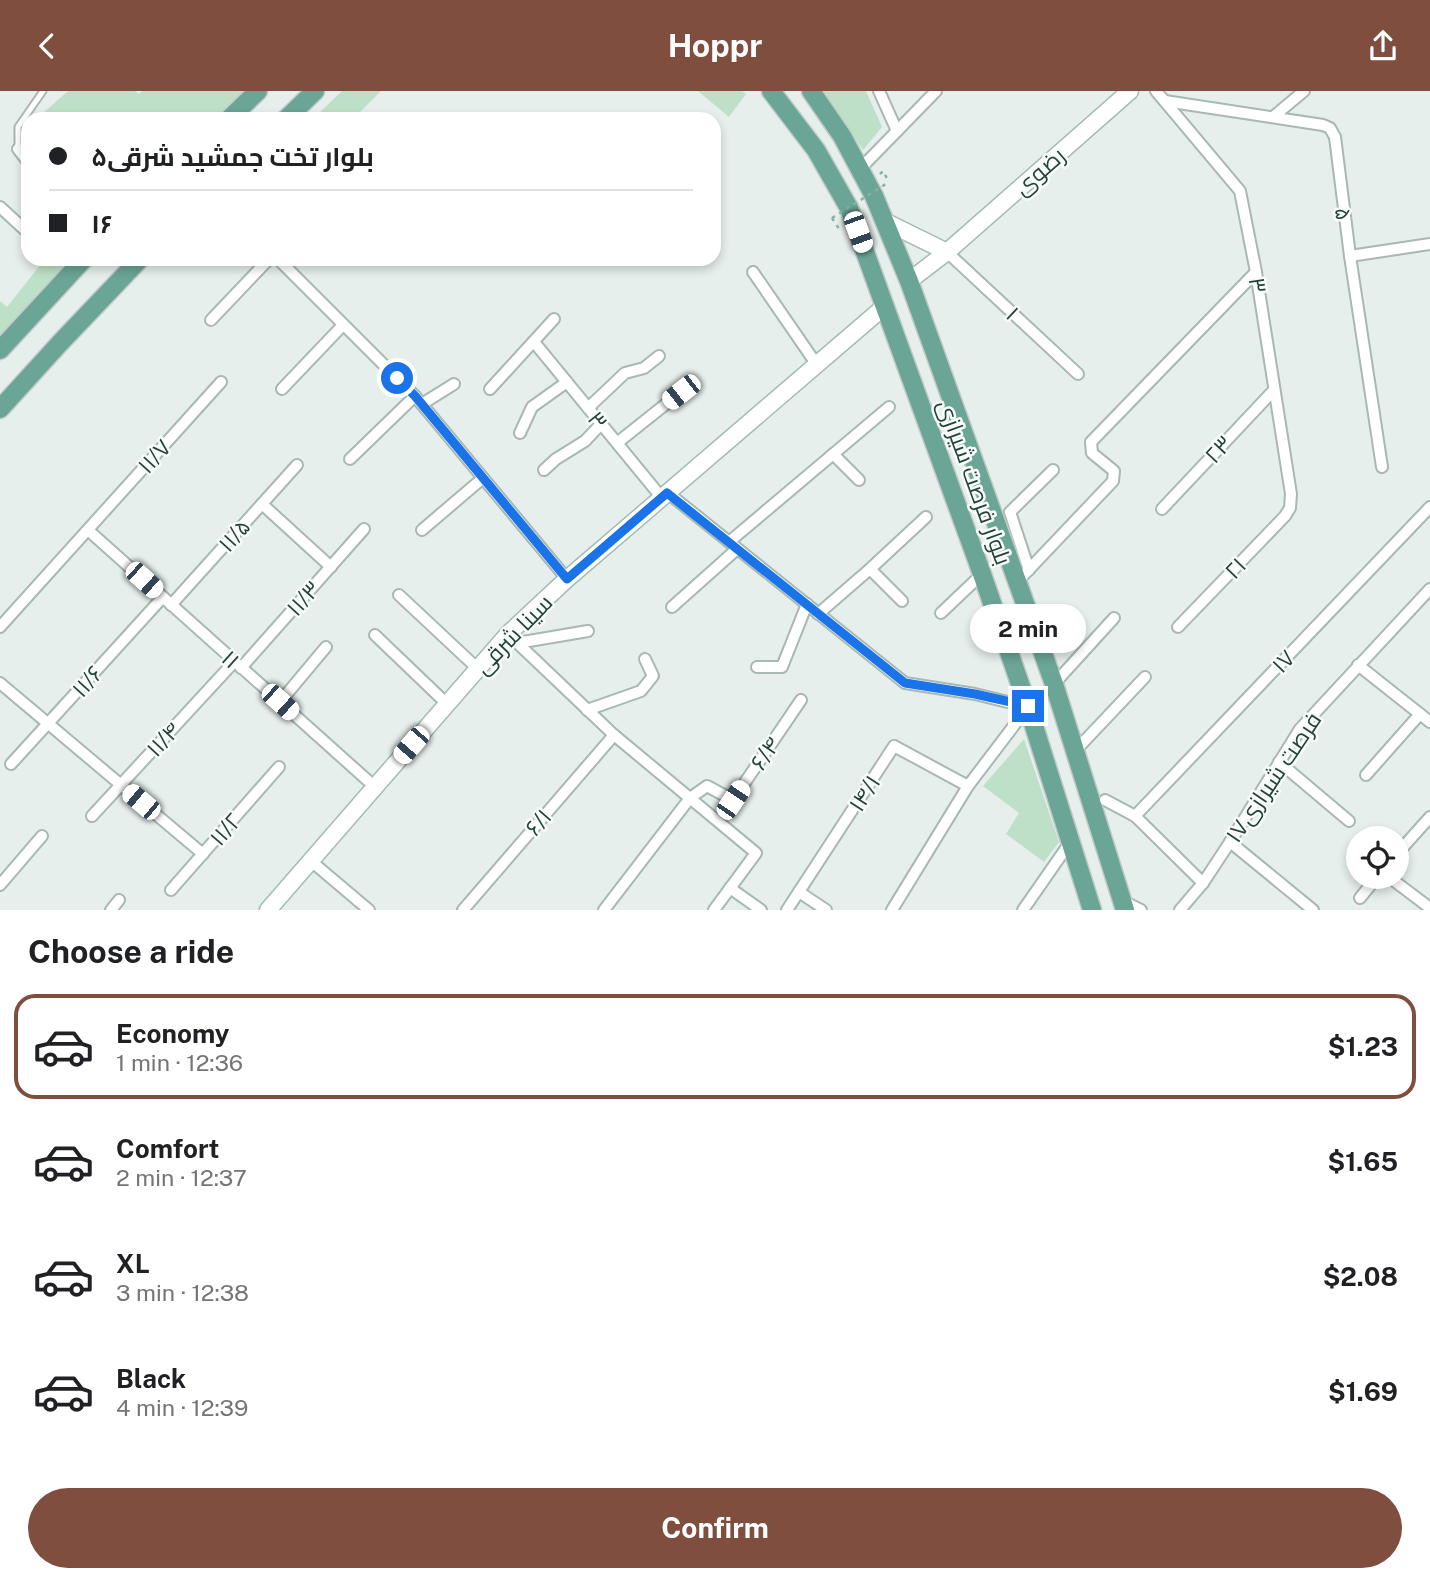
<!DOCTYPE html>
<meta charset="utf-8">
<style>
body{margin:0;font-family:"Public Sans",Cairo,sans-serif;background:#f6f6f6;color:#202124;height:100vh;display:flex;flex-direction:column;font-size:26px;white-space:nowrap}
*{box-sizing:border-box;margin:0}
p{font-size:23px;color:#757577}
.icon{flex:none;width:38px;height:38px;fill:none;stroke:currentColor;stroke-width:2;stroke-linecap:round;stroke-linejoin:round}
.map{position:relative;height:819px;overflow:hidden}
.side{display:flex;flex-direction:column;background:#fff;flex:1}
.side>*{flex:none}
.banner{position:absolute;left:21px;top:21px;width:700px;height:154px;border-radius:21px;box-shadow:0 4px 10px #0003;display:grid;align-content:center;height:154px;padding:0 28px;background:#fff}
.controls{position:absolute;left:1346px;top:735px;display:grid;gap:14px}
.controls a{display:grid;place-items:center;width:63px;height:63px;border-radius:50%;background:#fff;box-shadow:0 4px 10px #0003;font-size:35px}
.end{position:absolute;width:32px;height:32px;margin:-16px;border:9px solid #1a73e8;background:#fff;box-shadow:0 0 0 4px #fff}
.from{border-radius:50%}
.bubble{position:absolute;height:49px;border-radius:24px;background:#fff;box-shadow:0 4px 10px #0003;font-size:23px;font-weight:700;line-height:49px;text-align:center}
.car{position:absolute;width:21px;height:42px;margin:-21px -10px;border-radius:9px;box-shadow:0 0 5px 2px #0007;background:linear-gradient(#fff 24%,#345 0 40%,#fff 0 76%,#345 0 86%,#fff 0)}
.banner b{display:flex;align-items:center;gap:24px;height:66px;font-size:26px}
.banner b+b{border-top:2px solid #e0e0e0}
.banner i{width:18px;height:18px;background:#202124}
ul{padding:0;list-style:none}
li{display:flex;align-items:center;gap:21px;height:105px;margin:0 14px 10px;padding:0 14px;border:4px solid transparent;border-radius:21px}
li div{flex:1}
li b{display:block;font-size:26px}
li em{font-style:normal;font-weight:700}
li.on{border-color:#7f4e3f}
li>.icon{width:63px;height:63px;stroke-width:1.5}
h2{padding:0 28px;font-size:32px;line-height:84px}
.cta{display:flex;gap:14px;margin-top:auto;padding:14px 28px}
.cta a{flex:1;height:80px;border-radius:42px;background:#7f4e3f;color:#fff;font-size:28px;font-weight:700;line-height:80px;text-align:center}
header{display:flex;justify-content:space-between;align-items:center;height:91px;padding:0 28px;background:#7f4e3f;color:#fff;font-size:32px;font-weight:700}
.map>svg:first-child{display:block}
.green{fill:#bfe0c8}
.lines{fill:none;stroke-linecap:round;stroke-linejoin:round}
.lane-casing{stroke:#a8b8b2;stroke-width:9}
.street-casing{stroke:#a8b8b2;stroke-width:14}
.secondary-casing{stroke:#a4bbb3;stroke-width:19}
.primary-casing{stroke:#c2cac8;stroke-width:21}
.path{stroke:#86b3a5;stroke-width:2.5;stroke-dasharray:3.5 5;stroke-linecap:butt}
.lane{stroke:#fff;stroke-width:5}
.street{stroke:#fff;stroke-width:10}
.secondary{stroke:#fff;stroke-width:16}
.primary{stroke:#6aa596;stroke-width:18}
.path-bridge{stroke:#86b3a5;stroke-width:2.5;stroke-dasharray:3.5 5;stroke-linecap:butt}
.route{stroke:#1a73e8;stroke-width:9}
.labels{text-anchor:middle;dominant-baseline:central;stroke-width:5;stroke-linejoin:round;paint-order:stroke}
.street-label{font-size:23px;fill:#24423a;stroke:#f7fbf9}
</style>
<header><svg class="icon" aria-label="back" viewBox="0 0 24 24"><path d="M15 5l-7 7 7 7"/></svg>Hoppr<svg class="icon" aria-label="share" viewBox="0 0 24 24"><path d="M12 15V3M7 8l5-5 5 5M5 13v7h14v-7"/></svg></header>
<div class="map">
<svg width="1430" height="819" viewBox="0 0 1430 819">
<rect width="100%" height="100%" fill="#e6efeb"/>
<g class="green">
<polygon points="68,0 135,0 139,3 142,0 246,0 216,28 40,28 42,23"/>
<polygon points="342,0 381,0 353,28 313,28"/>
<polygon points="698,0 742,0 746,3 729,26"/>
<polygon points="822,0 866,0 882,36 863,59"/>
<polygon points="45,168 70,168 0,244 0,210 7,216"/>
<polygon points="1024,648 1059,751 1044,771 1006,743 1019,722 983,695"/>
</g>
<g class="lines">
<defs>
<polyline id="lane" points="18,58 18,36 43,0"/>
<g id="street">
<polyline points="879,0 897,40"/>
<polyline points="1156,0 1240,100 1256,181 1291,403 1290,417 1285,425 1178,536"/>
<polyline points="1165,10 1323,34 1330,37 1335,46 1350,165 1382,376"/>
<polyline points="1273,26 1304,0"/>
<polyline points="18,58 28,71"/>
<polyline points="860,78 936,0"/>
<polyline points="0,116 24,138"/>
<polyline points="947,161 1078,283"/>
<polyline points="1350,165 1430,153"/>
<polyline points="278,168 415,305 567,488"/>
<polyline points="753,181 817,274"/>
<polyline points="211,229 269,168"/>
<polyline points="534,251 662,407"/>
<polyline points="282,298 343,234"/>
<polyline points="490,298 554,228"/>
<polyline points="422,313 454,293"/>
<polyline points="588,317 625,282 644,277 659,265"/>
<polyline points="520,342 532,316 567,291"/>
<polyline points="617,352 681,301"/>
<polyline points="833,363 859,389"/>
<polyline points="350,368 415,305"/>
<polyline points="544,379 556,368 585,350 601,333"/>
<polyline points="668,402 905,592 975,603 1028,616 968,695 892,819"/>
<polyline points="262,413 331,476"/>
<polyline points="1162,418 1274,299"/>
<polyline points="88,439 375,696"/>
<polyline points="422,439 483,387"/>
<polyline points="729,451 889,316"/>
<polyline points="870,478 902,510"/>
<polyline points="1029,479 1010,421 1053,379"/>
<polyline points="1017,491 1113,390 1114,380 1092,362 1091,351 1256,181"/>
<polyline points="399,504 478,578"/>
<polyline points="171,514 297,374"/>
<polyline points="672,516 737,458"/>
<polyline points="941,522 982,483"/>
<polyline points="818,523 870,478 926,426"/>
<polyline points="0,536 221,291"/>
<polyline points="508,543 614,644 756,762 714,819"/>
<polyline points="375,544 447,613"/>
<polyline points="517,552 588,540"/>
<polyline points="1358,574 1430,631"/>
<polyline points="757,576 782,576 807,513"/>
<polyline points="241,577 364,438"/>
<polyline points="0,592 203,763"/>
<polyline points="1054,593 1114,527"/>
<polyline points="280,611 326,556"/>
<polyline points="587,619 641,600 653,585 645,568"/>
<polyline points="1075,660 1145,586"/>
<polyline points="1279,671 1349,730"/>
<polyline points="11,673 163,506"/>
<polyline points="1366,684 1420,623"/>
<polyline points="1105,709 1135,725 1203,792"/>
<polyline points="92,725 234,571"/>
<polyline points="1135,725 1430,416"/>
<polyline points="1230,751 1313,819"/>
<polyline points="1396,764 1430,726"/>
<polyline points="311,770 369,819"/>
<polyline points="1389,786 1430,817"/>
<polyline points="0,794 42,745"/>
<polyline points="730,797 761,819"/>
<polyline points="171,799 279,676"/>
<polyline points="799,801 826,819"/>
<polyline points="1360,807 1377,786"/>
<polyline points="1121,809 1141,819"/>
<polyline points="111,819 119,809"/>
<polyline points="463,819 614,644"/>
<polyline points="604,819 690,707 707,695 733,709 801,609"/>
<polyline points="787,819 894,655 968,695"/>
<polyline points="1023,819 1071,750"/>
<polyline points="1180,819 1203,792 1230,751 1300,638 1430,498"/>
</g>
<g id="secondary">
<polyline points="884,130 947,161 909,190"/>
<polyline points="947,161 1130,0"/>
<polyline points="268,819 508,543 567,488 885,215"/>
</g>
<g id="primary">
<polyline points="771,0 816,59 849,117 982,483 1028,616 1092,819"/>
<polyline points="811,0 842,45 874,105 909,190 1054,593 1125,819"/>
<polyline points="229,28 258,0"/>
<polyline points="286,28 315,0"/>
<polyline points="0,259 84,168"/>
<polyline points="0,318 60,252 140,168"/>
</g>
</defs>
<use href="#lane" class="lane-casing"/>
<use href="#street" class="street-casing"/>
<use href="#secondary" class="secondary-casing"/>
<use href="#primary" class="primary-casing"/>
<g class="path">
<polyline points="880,83 883,80 889,91"/>
<polyline points="832,127 841,141"/>
</g>
<use href="#lane" class="lane"/>
<use href="#street" class="street"/>
<use href="#secondary" class="secondary"/>
<use href="#primary" class="primary"/>
<polyline class="path-bridge" points="832,127 889,91"/>
</g>
<g class="lines">
<polyline class="route" points="397,287 415,305 567,488 667,402 905,592 975,603 1028,615"/>
</g>
<g class="labels">
<g class="street-label">
<text transform="translate(1039 80) rotate(-41)">رضوی</text>
<text transform="translate(1344 123) rotate(83)">۵</text>
<text transform="translate(1258 194) rotate(81)">۳</text>
<text transform="translate(1013 222) rotate(43)">۱</text>
<text transform="translate(598 329) rotate(51)">۳</text>
<text transform="translate(1218 358) rotate(-47)">۲۳</text>
<text transform="translate(154 365) rotate(-48)">۱۱/۷</text>
<text transform="translate(975 391) rotate(70)">بلوار فرصت شیرازی</text>
<text transform="translate(234 444) rotate(-48)">۱۱/۵</text>
<text transform="translate(1235 477) rotate(-46)">۲۱</text>
<text transform="translate(303 507) rotate(-48)">۱۱/۳</text>
<text transform="translate(513 543) rotate(-46)">سینا شرقی</text>
<text transform="translate(231 568) rotate(42)">۱۱</text>
<text transform="translate(1283 570) rotate(-46)">۱۷</text>
<text transform="translate(87 590) rotate(-48)">۱۱/۶</text>
<text transform="translate(163 648) rotate(-47)">۱۱/۴</text>
<text transform="translate(765 662) rotate(-56)">۶/۴</text>
<text transform="translate(1273 686) rotate(-56)">۱۷فرصت شیرازی</text>
<text transform="translate(864 702) rotate(-57)">۱۴/۱</text>
<text transform="translate(538 731) rotate(-49)">۶/۱</text>
<text transform="translate(225 738) rotate(-49)">۱۱/۲</text>
</g>
</g>
</svg>
<div class="controls">
<a><svg class="icon" aria-label="locate" viewBox="0 0 24 24"><circle cx="12" cy="12" r="6"/><path d="M12 2v4M12 18v4M2 12h4M18 12h4"/></svg></a>
</div>
<i class="end from" style="left:397px;top:287px"></i>
<i class="end" style="left:1028px;top:615px"></i>
<div class="bubble" style="left:970px;top:513px;width:116px">2 min</div>
<i class="car" style="left:858px;top:141px;rotate:160deg"></i>
<i class="car" style="left:681px;top:301px;rotate:232deg"></i>
<i class="car" style="left:144px;top:489px;rotate:132deg"></i>
<i class="car" style="left:280px;top:611px;rotate:132deg"></i>
<i class="car" style="left:411px;top:654px;rotate:221deg"></i>
<i class="car" style="left:733px;top:709px;rotate:34deg"></i>
<i class="car" style="left:141px;top:711px;rotate:310deg"></i>
<div class="banner">
<b><i class="from"></i>بلوار تخت جمشید شرقی۵</b>
<b><i></i>۱۶</b>
</div>
</div>
<section class="side">
<h2>Choose a ride</h2>
<ul>
<li class="on"><svg class="icon" aria-label="car" viewBox="0 0 24 24"><path d="M5 17H2v-5l4-1 3-4h7l3 4 3 1v5h-3M9 17h6M6 11h13"/><circle cx="7" cy="17" r="2"/><circle cx="17" cy="17" r="2"/></svg><div><b>Economy</b><p>1 min · 12:36</p></div><em>$1.23</em></li>
<li><svg class="icon" aria-label="car" viewBox="0 0 24 24"><path d="M5 17H2v-5l4-1 3-4h7l3 4 3 1v5h-3M9 17h6M6 11h13"/><circle cx="7" cy="17" r="2"/><circle cx="17" cy="17" r="2"/></svg><div><b>Comfort</b><p>2 min · 12:37</p></div><em>$1.65</em></li>
<li><svg class="icon" aria-label="car" viewBox="0 0 24 24"><path d="M5 17H2v-5l4-1 3-4h7l3 4 3 1v5h-3M9 17h6M6 11h13"/><circle cx="7" cy="17" r="2"/><circle cx="17" cy="17" r="2"/></svg><div><b>XL</b><p>3 min · 12:38</p></div><em>$2.08</em></li>
<li><svg class="icon" aria-label="car" viewBox="0 0 24 24"><path d="M5 17H2v-5l4-1 3-4h7l3 4 3 1v5h-3M9 17h6M6 11h13"/><circle cx="7" cy="17" r="2"/><circle cx="17" cy="17" r="2"/></svg><div><b>Black</b><p>4 min · 12:39</p></div><em>$1.69</em></li>
</ul>
<div class="cta"><a>Confirm</a></div>
</section>
